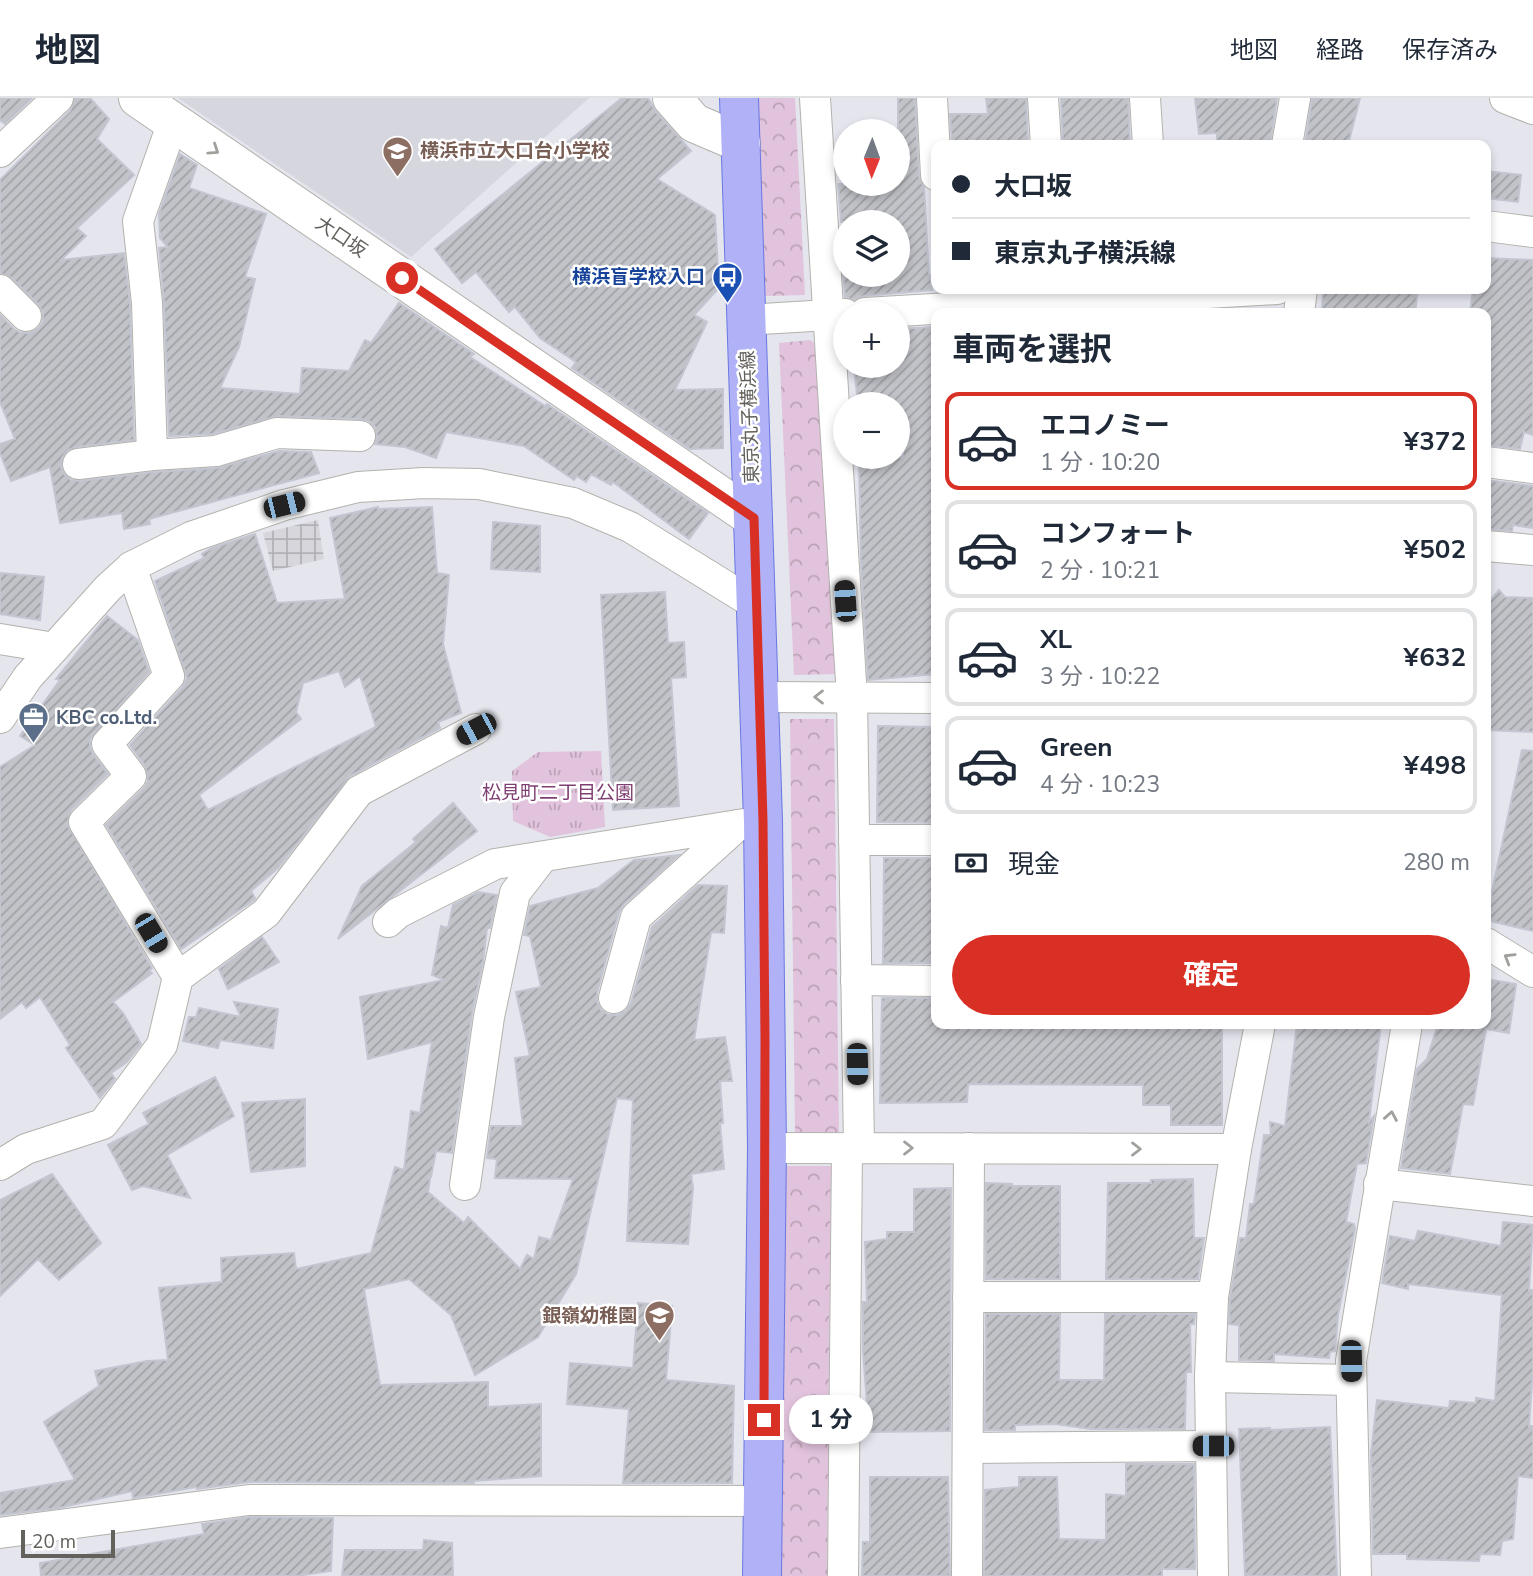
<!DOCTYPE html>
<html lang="ja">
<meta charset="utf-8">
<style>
body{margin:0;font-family:"Nunito Sans","Noto Sans JP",sans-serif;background:#f6f6f7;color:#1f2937;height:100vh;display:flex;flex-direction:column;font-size:26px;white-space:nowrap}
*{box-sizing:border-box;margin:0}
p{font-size:23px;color:#747a83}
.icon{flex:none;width:38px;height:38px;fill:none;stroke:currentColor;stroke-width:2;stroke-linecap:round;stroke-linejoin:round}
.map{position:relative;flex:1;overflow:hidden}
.side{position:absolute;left:931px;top:210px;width:560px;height:721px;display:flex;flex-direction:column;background:#fff;border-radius:14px;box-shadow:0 4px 10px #0003}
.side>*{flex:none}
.hud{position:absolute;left:931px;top:42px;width:560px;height:154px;border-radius:14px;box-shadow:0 4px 10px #0003;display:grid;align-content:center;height:154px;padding:0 21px;background:#fff}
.needle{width:46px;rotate:181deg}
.controls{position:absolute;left:833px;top:21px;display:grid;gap:14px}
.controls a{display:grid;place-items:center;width:77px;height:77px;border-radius:50%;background:#fff;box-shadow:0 4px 10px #0003;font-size:35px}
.scale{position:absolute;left:21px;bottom:18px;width:94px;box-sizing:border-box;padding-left:7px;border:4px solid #63615c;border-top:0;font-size:19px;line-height:24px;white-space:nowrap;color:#63615c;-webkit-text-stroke:5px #fff;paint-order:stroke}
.end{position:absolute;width:32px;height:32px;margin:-16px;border:9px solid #d93025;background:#fff;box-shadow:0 0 0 4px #fff}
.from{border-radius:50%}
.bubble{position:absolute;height:49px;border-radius:24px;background:#fff;box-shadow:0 4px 10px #0003;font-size:23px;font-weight:700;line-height:49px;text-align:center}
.car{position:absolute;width:21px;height:42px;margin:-21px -10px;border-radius:9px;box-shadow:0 0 5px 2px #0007;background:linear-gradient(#222 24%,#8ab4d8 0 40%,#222 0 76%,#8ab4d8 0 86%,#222 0)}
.hud b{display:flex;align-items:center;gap:24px;height:66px;font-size:26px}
.hud b+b{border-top:2px solid #e0e1e3}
.hud i{width:18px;height:18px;background:#1f2937}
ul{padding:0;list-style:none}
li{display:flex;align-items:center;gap:21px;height:98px;margin:0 14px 10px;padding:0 7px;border:4px solid #e0e1e3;border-radius:14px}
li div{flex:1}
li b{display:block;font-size:26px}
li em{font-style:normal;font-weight:700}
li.on{border-color:#d93025}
li>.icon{width:63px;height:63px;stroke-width:1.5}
h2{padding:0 21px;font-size:32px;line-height:84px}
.pay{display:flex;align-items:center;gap:18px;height:77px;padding:0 21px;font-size:26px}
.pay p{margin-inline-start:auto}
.primary-button{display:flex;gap:14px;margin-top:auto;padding:14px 21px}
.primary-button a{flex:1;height:80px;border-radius:42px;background:#d93025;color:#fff;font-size:28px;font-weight:700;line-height:80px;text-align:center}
header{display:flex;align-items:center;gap:42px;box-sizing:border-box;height:98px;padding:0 35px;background:#fff;border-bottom:2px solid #e0e1e3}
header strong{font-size:33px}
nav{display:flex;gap:38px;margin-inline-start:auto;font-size:24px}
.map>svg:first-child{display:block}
.industrial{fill:url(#industrial-grid)}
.education{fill:#d6d6df}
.grass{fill:url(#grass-tufts)}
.forest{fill:url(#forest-crowns)}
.building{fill:url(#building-hatch);stroke:#c3c5d1;stroke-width:2;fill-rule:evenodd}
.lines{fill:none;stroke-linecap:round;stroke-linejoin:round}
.minor-casing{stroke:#b3b2ad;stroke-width:32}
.tertiary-casing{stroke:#b3b2ad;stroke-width:40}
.primary-casing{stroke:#6978e1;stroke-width:40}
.minor{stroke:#fff;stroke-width:30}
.tertiary{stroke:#fff;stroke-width:38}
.primary{stroke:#b0b1f6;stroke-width:38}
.oneway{stroke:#a1a09d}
.route{stroke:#d93025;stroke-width:9}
.labels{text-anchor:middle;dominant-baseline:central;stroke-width:5;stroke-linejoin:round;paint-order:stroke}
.education-label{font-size:19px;font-weight:bold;fill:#785e54;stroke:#fff;text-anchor:start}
.street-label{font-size:19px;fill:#63615c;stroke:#fff}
.transit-label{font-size:19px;font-weight:bold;fill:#164399;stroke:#fff;text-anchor:end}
.service-label{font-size:19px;font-weight:bold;fill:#4e5e75;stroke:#fff;text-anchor:start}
.park-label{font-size:19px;fill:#7f3f72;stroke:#fff}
</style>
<header>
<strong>地図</strong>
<nav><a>地図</a><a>経路</a><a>保存済み</a></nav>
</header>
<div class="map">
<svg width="1533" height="1478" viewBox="0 0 1533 1478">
<defs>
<pattern id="industrial-grid" width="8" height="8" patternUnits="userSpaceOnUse" patternTransform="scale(1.75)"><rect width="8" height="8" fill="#d6d6dc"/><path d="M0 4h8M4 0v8" fill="none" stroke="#b1b1b6"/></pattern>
<pattern id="grass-tufts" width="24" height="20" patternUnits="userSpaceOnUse" patternTransform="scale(1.75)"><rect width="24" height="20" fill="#e2c3dd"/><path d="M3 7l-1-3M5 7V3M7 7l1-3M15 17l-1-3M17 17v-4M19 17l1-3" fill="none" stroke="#bba2b6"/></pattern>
<pattern id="forest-crowns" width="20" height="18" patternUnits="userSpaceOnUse" patternTransform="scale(1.75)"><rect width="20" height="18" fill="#e2c3dd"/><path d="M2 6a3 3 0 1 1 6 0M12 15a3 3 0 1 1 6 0" fill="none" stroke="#bba2b6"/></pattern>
<pattern id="building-hatch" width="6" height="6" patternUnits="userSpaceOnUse" patternTransform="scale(1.75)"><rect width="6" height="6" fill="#c1c3c8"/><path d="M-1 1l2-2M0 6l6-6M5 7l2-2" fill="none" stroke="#a0a2a6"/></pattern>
</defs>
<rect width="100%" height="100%" fill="#e4e5ed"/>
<polygon class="industrial" points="318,422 324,461 273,473 263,435"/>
<polygon class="education" points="178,0 589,0 411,159"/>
<polygon class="grass" points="601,653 605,729 550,739 513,723 512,673 538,654"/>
<g class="forest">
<polygon points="758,0 795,0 805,197 764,198"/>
<polygon points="810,242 822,250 838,576 794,577 779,245"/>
<polygon points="790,621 834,621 839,1034 795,1035"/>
<polygon points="784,1068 831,1068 827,1478 780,1478"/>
</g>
<g class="building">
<polygon points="0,0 32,0 5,26 0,22"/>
<polygon points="75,0 90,0 109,21 97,41 134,77 77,130 86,138 61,162 124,155 130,206 134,342 76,349 68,352 62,360 61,369 64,376 71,382 80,383 154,374 217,370 279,353 311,354 319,375 149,421 150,426 124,431 122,415 60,425 50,369 11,383 0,355 0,346 15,341 0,304 0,217 14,231 21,235 30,235 39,230 43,223 43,214 38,206 12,180 0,175 0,82 70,13"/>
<polygon points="622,0 648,0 656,14 691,53 657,81 715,117 719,190 694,217 707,224 675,292 723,291 723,350 690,351 572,270 576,264 540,240 515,209 509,214 476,174 462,185 435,151"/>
<polygon points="898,0 915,0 919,78 924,89 929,177 931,177 932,192 864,198 854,202 845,199 843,177 898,177 898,124 841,124 838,86 898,86"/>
<polygon points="986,0 1026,0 1028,43 1008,47 952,47 950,16 988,16"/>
<polygon points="1061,0 1128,0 1130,47 1063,47"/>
<polygon points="1195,0 1277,0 1270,47 1217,47 1217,35 1199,36"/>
<polygon points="1312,0 1360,0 1348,47 1305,47"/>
<polygon points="180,56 197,67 189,90 266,116 245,179 255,181 239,249 220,290 300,296 302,270 349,273 365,242 371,245 399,205 474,256 470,259 545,308 547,306 708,415 689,441 613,384 611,387 591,376 586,384 577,378 574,382 524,348 446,334 436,360 405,349 375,346 377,338 375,329 369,323 361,321 277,318 213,336 169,338 164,204 159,150 168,149 160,140 159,116"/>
<polygon points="1486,73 1521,77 1518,104 1486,100"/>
<polygon points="1486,160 1533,162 1533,337 1524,334 1520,351 1486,347 1486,215 1470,215 1473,191 1486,191"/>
<polygon points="1323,191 1418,191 1415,215 1322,215"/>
<polygon points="933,229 933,234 936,233 936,576 868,582 861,466 859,359 903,359 898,306 858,306 854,268 898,268 898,231"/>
<polygon points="1486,382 1533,388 1533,430 1513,427 1512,433 1486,431"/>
<path d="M378,409V411L432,409L437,475L449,477L443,546L461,615L438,624L440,630L350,678L278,770L251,793L255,800L254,802L181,851L106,727L143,691L148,683L145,668L130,647L182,590L187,580L155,483L204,460L202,456L212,450L255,436L277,505L345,501L330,420ZM339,573L345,589L360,578L376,629L208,712L199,697L301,621L296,614L303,585Z"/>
<polygon points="493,424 540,428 540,474 491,471"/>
<polygon points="0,475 44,479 40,522 0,516"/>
<polygon points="1499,492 1505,499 1533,500 1533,634 1486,632 1486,507"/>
<polygon points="665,494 668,545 684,544 686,579 671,580 679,708 613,712 601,497"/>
<polygon points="107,518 138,542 149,574 90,641 90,649 93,656 108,676 71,712 67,726 152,870 149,873 152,875 113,904 123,915 141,946 127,964 111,975 115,981 100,1000 66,950 70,947 40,899 26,910 22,904 0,921 0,669 35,647 20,638 60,582 56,581"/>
<polygon points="878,628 936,629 936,725 877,724"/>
<polygon points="1522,652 1533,653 1533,833 1486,822"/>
<polygon points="453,705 477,733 338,841 362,788 416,744 413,741"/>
<polygon points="679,757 624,806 619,814 597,895 597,904 601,912 609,917 618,917 626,913 631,905 652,829 698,787 727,788 724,835 711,834 694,942 725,939 732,983 720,983 723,1025 720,1025 724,1071 691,1076 693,1090 688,1146 627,1143 633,1002 617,1000 576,1176 538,1239 475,1277 451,1217 409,1181 364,1191 380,1287 488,1284 488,1309 541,1306 541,1378 474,1383 474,1385 249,1384 197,1391 196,1389 133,1400 132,1393 59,1410 0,1417 0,1395 75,1382 44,1324 99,1288 95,1273 147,1263 168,1262 159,1190 222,1184 221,1160 294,1155 296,1171 371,1155 395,1069 404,1072 411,1013 420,1015 432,944 368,961 360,899 444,882 432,877 441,828 448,830 453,807 478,794 497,797 490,830 487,830 483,864 472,915 452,1055 436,1053 431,1079 428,1079 430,1081 428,1094 464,1125 468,1119 520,1171 527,1157 534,1161 539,1139 551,1142 573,1081 495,1080 497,1061 487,1060 491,1028 523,1028 515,960 530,958 516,894 541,889 530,838 524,837 530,808 598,790 634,762"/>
<polygon points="936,760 936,865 883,865 884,760"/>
<polygon points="262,839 279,864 228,891 219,871"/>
<polygon points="1486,881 1516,886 1509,935 1486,931 1473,1007 1463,1006 1450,1076 1401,1070 1417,971 1427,961 1438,926 1486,926"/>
<polygon points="882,900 936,900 936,926 1222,926 1222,1027 1171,1027 1171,1007 1143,1007 1143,987 968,986 967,1004 880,1005"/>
<polygon points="234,904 278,911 273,950 220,942 218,950 183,943 189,919 196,919 199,910 241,919"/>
<polygon points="1297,926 1381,926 1369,1024 1374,1018 1366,1065 1357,1066 1346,1124 1354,1126 1355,1131 1338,1217 1335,1253 1330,1254 1329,1260 1274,1256 1274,1263 1239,1262 1239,1227 1229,1226 1230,1201 1240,1140 1246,1140 1250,1106 1254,1106 1264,1037 1271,1037 1270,1024 1285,1028"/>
<polygon points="215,979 234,1018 167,1057 190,1100 143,1088 132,1092 108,1047 149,1026 143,1015"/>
<polygon points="305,1001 305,1068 251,1074 242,1005"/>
<polygon points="52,1076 101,1145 59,1182 38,1161 0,1198 0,1102"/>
<polygon points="1193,1081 1194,1140 1204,1140 1198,1181 1106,1181 1108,1085 1151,1085 1151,1082"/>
<polygon points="986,1085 1012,1086 1012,1088 1060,1088 1060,1181 986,1181"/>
<polygon points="951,1090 950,1333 869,1334 863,1253 863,1204 867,1204 865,1144 887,1141 887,1134 914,1134 914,1091"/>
<polygon points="1503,1124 1533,1127 1529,1192 1533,1192 1533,1270 1529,1328 1533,1328 1533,1380 1518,1378 1513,1441 1502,1443 1500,1457 1480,1456 1479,1463 1407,1461 1407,1456 1373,1456 1371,1355 1377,1302 1449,1310 1450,1303 1476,1305 1476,1300 1495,1303 1502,1197 1408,1186 1408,1191 1382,1185 1390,1138 1415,1143 1418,1133 1501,1148"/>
<polygon points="638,1205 672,1208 666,1282 734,1288 732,1385 623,1385 629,1311 567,1306 570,1265 633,1270"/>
<polygon points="986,1216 1060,1216 1059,1282 1104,1282 1105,1216 1195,1216 1194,1226 1190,1226 1191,1274 1186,1274 1185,1331 1091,1331 1055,1326 1015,1327 1015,1332 985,1332"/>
<polygon points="1330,1329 1337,1478 1245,1478 1239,1331 1270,1330 1270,1332"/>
<polygon points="1126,1366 1194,1366 1195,1471 1162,1471 1162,1478 984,1478 985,1392 1019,1389 1019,1379 1057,1379 1059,1441 1106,1442 1106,1396 1126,1398"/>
<polygon points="870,1379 948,1379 950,1478 862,1478 863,1444 870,1444"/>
<polygon points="250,1419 333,1420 331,1473 297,1478 41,1478 40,1465 204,1436 202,1426"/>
<polygon points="424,1442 452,1445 453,1478 342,1478 345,1452 423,1452"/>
</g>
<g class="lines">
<defs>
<g id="minor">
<polyline points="815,0 852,600 859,1050"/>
<polyline points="932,0 936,77"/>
<polyline points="1043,0 1046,47"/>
<polyline points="1145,0 1148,47"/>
<polyline points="1505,0 1533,11"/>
<polyline points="1287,47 1295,0"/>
<polyline points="0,54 58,0"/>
<polyline points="1486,128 1533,134"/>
<polyline points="0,192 26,218"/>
<polyline points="865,215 1277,191"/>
<polyline points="1299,215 1302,191"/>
<polyline points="747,222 845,216"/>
<polyline points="152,357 147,205 138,123 173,24"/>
<polyline points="1486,364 1533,370"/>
<polyline points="78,366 152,357 216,353 277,335 360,338"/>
<polyline points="1486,448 1533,452"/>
<polyline points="131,469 169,578 107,646 131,678 84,724 178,879"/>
<polyline points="0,541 54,550"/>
<polyline points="759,599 936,600"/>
<polyline points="0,620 28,579 108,490 131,469 191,439 284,407 358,389 424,385 479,386 573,405 630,429 756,507"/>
<polyline points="854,742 936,742"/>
<polyline points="388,824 398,815 495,766 763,723"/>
<polyline points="1486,845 1533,874"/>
<polyline points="856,882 936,883"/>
<polyline points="614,900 636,819 738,727"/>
<polyline points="767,1050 1236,1051"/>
<polyline points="0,1067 26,1051 103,1026 162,947 178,879 266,815 359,693 476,631"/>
<polyline points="1379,1086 1533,1103"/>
<polyline points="465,1087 489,919 515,795 542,760"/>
<polyline points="968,1199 1213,1199"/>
<polyline points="1210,1279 1351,1282"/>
<polyline points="968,1350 1213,1348"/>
<polyline points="0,1435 249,1402 763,1403"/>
<polyline points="843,1478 847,1050"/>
<polyline points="967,1478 969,1050"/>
<polyline points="1213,1478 1210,1279 1213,1199 1236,1051 1260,926"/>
<polyline points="1356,1478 1351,1263 1407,926"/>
</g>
<g id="tertiary">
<polyline points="138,0 753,420"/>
<polyline points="672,0 694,25 741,45"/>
</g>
<polyline id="primary" points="739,0 763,723 767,1050 762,1478"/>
</defs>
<use href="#minor" class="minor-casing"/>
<use href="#tertiary" class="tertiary-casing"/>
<use href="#primary" class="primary-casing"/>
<use href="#minor" class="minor"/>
<use href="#tertiary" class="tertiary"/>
<use href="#primary" class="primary"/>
</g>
<defs><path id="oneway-chevron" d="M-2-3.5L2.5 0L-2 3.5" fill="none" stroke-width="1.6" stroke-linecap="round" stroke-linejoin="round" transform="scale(1.75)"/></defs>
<g class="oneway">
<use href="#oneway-chevron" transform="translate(214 52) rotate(34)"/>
<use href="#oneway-chevron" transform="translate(819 599) rotate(-180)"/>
<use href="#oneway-chevron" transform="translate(1509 860) rotate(-149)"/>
<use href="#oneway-chevron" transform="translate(1391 1018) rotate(-80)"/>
<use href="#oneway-chevron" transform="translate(908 1050)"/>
<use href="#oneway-chevron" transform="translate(1136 1051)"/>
</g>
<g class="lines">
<polyline class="route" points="402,180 754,420 763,723 765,941 764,1322"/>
</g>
<defs>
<symbol id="school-pin" viewBox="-11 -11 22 30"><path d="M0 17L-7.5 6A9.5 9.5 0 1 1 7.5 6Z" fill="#8d6e63" stroke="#fff"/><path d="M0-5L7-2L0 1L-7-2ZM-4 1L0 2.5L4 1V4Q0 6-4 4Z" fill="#fff"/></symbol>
<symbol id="bus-pin" viewBox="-11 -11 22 30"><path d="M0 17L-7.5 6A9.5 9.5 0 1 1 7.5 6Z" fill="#1a4fb4" stroke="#fff"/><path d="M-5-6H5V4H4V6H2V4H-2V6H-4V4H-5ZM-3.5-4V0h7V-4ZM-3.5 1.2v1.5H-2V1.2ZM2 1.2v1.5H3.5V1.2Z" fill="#fff"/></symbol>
<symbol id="office-pin" viewBox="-11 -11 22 30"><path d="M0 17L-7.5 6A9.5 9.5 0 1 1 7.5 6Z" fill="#5c6f8a" stroke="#fff"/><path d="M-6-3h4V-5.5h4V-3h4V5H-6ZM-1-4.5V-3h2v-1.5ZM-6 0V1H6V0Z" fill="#fff"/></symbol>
</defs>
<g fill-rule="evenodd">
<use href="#school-pin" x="380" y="36" width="35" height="47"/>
<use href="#bus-pin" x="710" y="162" width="35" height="47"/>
<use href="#office-pin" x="16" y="602" width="35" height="47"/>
<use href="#school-pin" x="642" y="1200" width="35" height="47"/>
</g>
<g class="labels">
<g class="education-label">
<text x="420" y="53">横浜市立大口台小学校</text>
<text x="637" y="1218" text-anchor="end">銀嶺幼稚園</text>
</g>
<g class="street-label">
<text transform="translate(341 139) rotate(34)">大口坂</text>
<text transform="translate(750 319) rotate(-92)">東京丸子横浜線</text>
</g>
<g class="transit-label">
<text x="705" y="179">横浜盲学校入口</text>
</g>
<g class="service-label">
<text x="56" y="620">KBC co.Ltd.</text>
</g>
<g class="park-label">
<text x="558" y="695">松見町二丁目公園</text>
</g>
</g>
</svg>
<div class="controls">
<a><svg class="needle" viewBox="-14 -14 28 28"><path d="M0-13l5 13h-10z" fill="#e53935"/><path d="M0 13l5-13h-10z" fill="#747a83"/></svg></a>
<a><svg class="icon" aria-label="layers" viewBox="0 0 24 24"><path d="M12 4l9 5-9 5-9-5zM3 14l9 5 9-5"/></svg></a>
<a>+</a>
<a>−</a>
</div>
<div class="scale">20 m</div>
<i class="end from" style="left:402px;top:180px"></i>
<i class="end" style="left:764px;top:1322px"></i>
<div class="bubble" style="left:789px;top:1297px;width:84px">1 分</div>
<i class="car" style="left:284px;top:407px;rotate:76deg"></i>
<i class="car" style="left:845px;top:503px;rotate:356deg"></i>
<i class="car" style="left:476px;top:631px;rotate:242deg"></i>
<i class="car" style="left:151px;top:835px;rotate:149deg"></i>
<i class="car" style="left:857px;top:966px;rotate:179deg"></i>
<i class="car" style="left:1351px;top:1263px;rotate:179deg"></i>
<i class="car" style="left:1213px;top:1348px;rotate:270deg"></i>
<div class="hud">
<b><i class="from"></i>大口坂</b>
<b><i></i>東京丸子横浜線</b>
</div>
<section class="side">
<h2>車両を選択</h2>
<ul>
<li class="on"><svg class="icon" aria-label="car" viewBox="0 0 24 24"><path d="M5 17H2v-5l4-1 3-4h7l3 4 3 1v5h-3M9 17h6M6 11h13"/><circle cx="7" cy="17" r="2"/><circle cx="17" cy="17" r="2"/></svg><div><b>エコノミー</b><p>1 分 · 10:20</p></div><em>¥372</em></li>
<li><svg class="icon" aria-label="car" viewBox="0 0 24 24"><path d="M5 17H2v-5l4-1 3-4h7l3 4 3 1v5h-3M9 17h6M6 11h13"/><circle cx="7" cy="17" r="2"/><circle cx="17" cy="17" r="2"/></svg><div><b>コンフォート</b><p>2 分 · 10:21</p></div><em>¥502</em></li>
<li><svg class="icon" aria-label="car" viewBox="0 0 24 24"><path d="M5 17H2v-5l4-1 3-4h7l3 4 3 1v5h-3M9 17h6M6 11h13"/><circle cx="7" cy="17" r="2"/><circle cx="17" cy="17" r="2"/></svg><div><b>XL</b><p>3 分 · 10:22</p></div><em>¥632</em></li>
<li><svg class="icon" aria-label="car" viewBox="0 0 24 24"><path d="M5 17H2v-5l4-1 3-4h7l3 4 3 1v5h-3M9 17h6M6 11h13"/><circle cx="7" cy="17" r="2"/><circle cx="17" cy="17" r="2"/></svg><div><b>Green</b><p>4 分 · 10:23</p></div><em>¥498</em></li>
</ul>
<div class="pay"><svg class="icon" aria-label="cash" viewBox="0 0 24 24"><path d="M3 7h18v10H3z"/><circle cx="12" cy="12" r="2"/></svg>現金<p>280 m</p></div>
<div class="primary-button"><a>確定</a></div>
</section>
</div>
